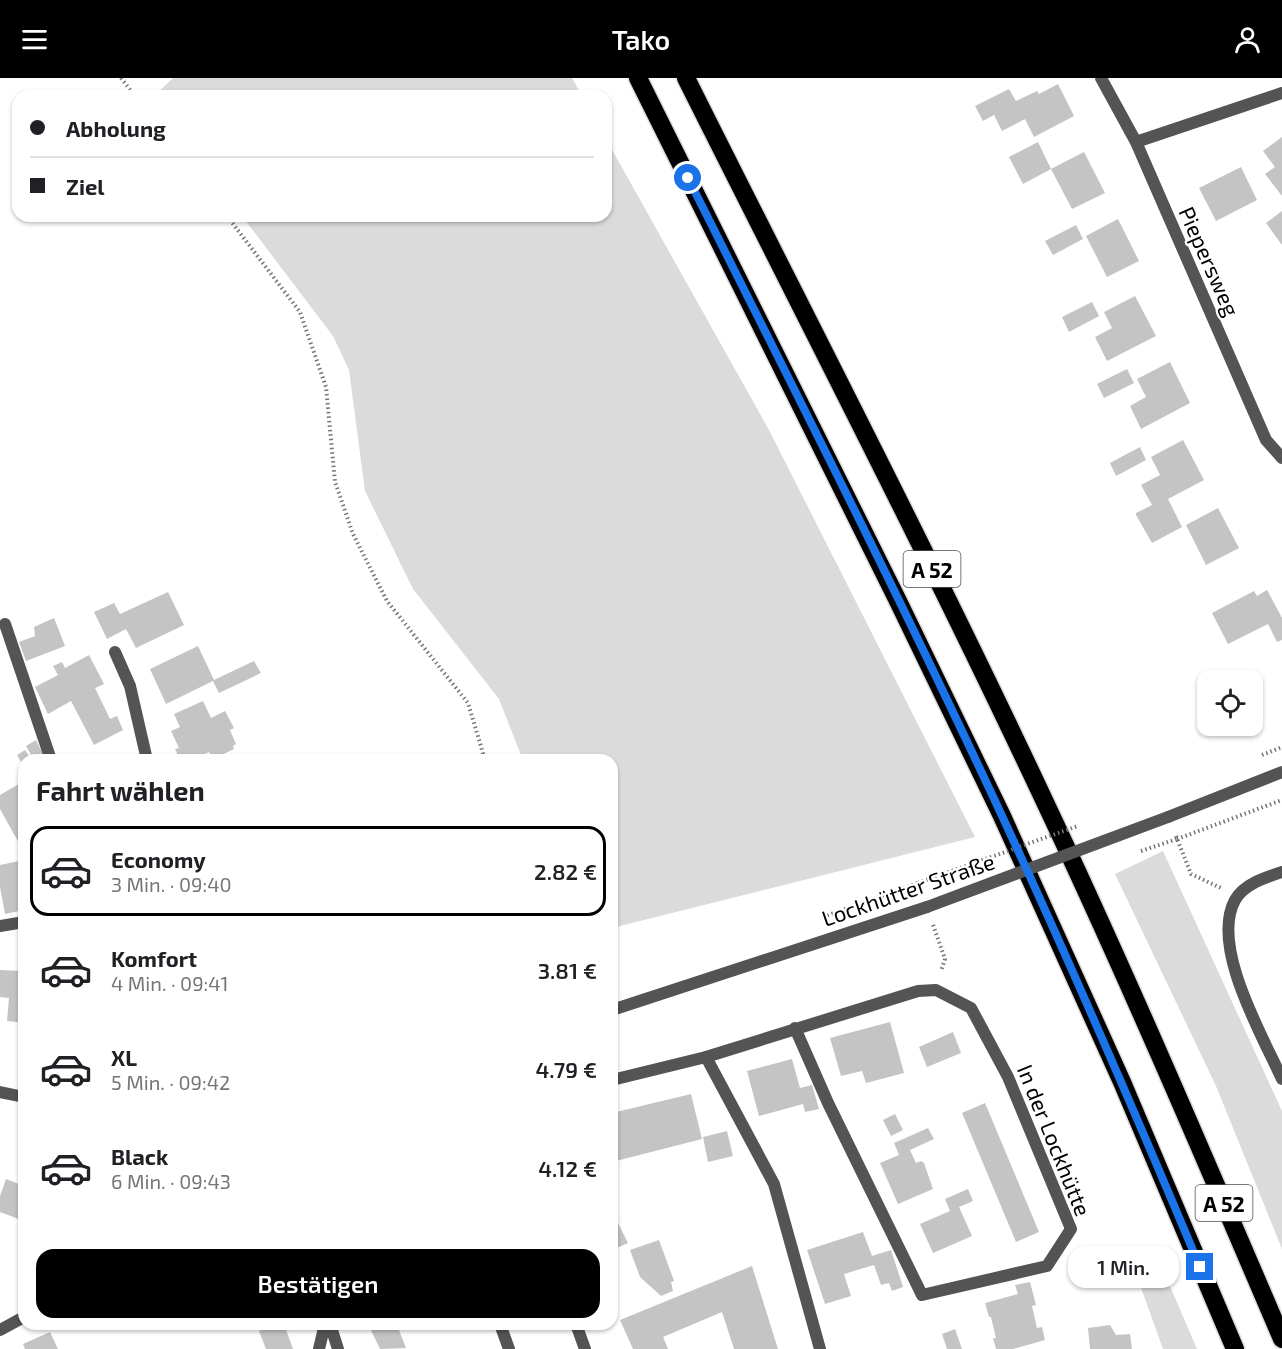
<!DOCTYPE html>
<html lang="de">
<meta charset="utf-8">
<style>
body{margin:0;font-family:"Exo 2",sans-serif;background:#f6f6f6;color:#202124;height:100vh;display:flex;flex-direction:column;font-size:22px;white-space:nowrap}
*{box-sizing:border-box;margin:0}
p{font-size:20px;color:#757577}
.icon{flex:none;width:33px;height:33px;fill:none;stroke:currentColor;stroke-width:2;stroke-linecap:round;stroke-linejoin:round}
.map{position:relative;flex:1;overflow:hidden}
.sheet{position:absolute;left:18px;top:676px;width:600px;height:576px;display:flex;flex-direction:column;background:#fff;border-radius:18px;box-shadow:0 2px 4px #0004}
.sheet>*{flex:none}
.guide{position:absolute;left:12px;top:12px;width:600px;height:132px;border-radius:18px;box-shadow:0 2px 4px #0004;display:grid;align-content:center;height:132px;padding:0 18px;background:#fff}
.buttons{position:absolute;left:1197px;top:592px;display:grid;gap:12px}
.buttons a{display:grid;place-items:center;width:66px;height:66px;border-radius:12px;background:#fff;box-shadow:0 2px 4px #0004;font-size:30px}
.end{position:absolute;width:27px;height:27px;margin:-14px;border:8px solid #1a73e8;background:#fff;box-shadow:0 0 0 3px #fff}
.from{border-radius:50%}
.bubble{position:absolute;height:42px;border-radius:18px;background:#fff;box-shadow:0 2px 4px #0004;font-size:20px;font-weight:600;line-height:42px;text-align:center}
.guide b{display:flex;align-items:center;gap:21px;height:57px;font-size:22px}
.guide b+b{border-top:2px solid #e0e0e0}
.guide i{width:15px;height:15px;background:#202124}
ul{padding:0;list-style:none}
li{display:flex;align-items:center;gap:18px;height:90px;margin:0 12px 9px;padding:0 6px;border:3px solid transparent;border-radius:18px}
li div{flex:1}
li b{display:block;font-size:22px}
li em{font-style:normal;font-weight:600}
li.selected{border-color:#000}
li>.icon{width:54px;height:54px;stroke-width:1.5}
h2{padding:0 18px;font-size:27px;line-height:72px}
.primary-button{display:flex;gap:12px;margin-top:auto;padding:12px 18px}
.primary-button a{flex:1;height:69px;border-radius:18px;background:#000;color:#fff;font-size:24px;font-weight:600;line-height:69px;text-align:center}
header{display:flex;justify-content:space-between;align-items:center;height:78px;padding:0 18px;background:#000;color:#fff;font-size:27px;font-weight:600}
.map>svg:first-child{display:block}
.green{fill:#dbdbdb}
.building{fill:#c4c4c4}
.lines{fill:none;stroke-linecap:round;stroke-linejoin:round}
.motorway-casing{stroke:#dbdbdb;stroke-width:21}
.path{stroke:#767676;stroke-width:4;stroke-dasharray:1.5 3;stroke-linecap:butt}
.service{stroke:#545454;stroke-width:12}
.minor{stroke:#545454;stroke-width:12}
.tertiary{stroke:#545454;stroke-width:12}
.motorway{stroke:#000;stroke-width:18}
.path-bridge{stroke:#767676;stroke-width:4;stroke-dasharray:1.5 3;stroke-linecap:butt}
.tertiary-bridge{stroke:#545454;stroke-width:12}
.route{stroke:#1a73e8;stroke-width:8}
.labels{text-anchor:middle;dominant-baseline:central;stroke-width:4.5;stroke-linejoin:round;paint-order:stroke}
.shield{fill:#fff;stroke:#4c4c4c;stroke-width:1.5}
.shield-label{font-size:21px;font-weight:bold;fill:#000}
.street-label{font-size:22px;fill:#000;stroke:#fff}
</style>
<header><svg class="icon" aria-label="menu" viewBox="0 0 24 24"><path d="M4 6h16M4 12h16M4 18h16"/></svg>Tako<svg class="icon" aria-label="person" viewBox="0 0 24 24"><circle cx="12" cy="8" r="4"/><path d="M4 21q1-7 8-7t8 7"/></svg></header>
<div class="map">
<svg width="1282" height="1271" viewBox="0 0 1282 1271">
<rect width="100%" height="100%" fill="#fff"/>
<g class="green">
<polygon points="173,0 572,0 582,18 154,18"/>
<polygon points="606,61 769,352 975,759 612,850 612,682 523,682 499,621 413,511 365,413 349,292 333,258 242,138 606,138"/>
<polygon points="1163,773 1282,1033 1282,1171 1216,1008 1115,796"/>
<polygon points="1154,1171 1197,1271 1163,1271 1130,1179"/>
</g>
<g class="building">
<polygon points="1058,6 1074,38 1034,59 1025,41 1002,53 994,37 983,43 975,28 1009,11 1016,23 1037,13 1039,16"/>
<polygon points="1282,59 1282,118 1265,96 1275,89 1263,73"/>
<polygon points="1038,64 1051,91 1023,106 1009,79"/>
<polygon points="1084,74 1105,115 1072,131 1051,91"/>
<polygon points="1241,89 1257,122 1216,143 1199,110"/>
<polygon points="1282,133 1282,167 1266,145"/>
<polygon points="1118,141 1139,183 1107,199 1086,158"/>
<polygon points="1076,147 1083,161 1053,177 1045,163"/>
<polygon points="1135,218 1156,258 1107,283 1095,259 1112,250 1104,234"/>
<polygon points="1092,224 1099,238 1069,254 1062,239"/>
<polygon points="1170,284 1190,325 1141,351 1130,328 1146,319 1137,301"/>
<polygon points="1127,291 1134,305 1104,320 1097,306"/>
<polygon points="1183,362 1204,402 1168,421 1182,449 1152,465 1136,437 1136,435 1152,427 1141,407 1160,397 1151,379"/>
<polygon points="1140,369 1146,382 1116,398 1110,385"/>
<polygon points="1218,430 1239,470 1206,487 1186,447"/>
<polygon points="1267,512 1282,540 1282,562 1277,564 1268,546 1228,566 1212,535 1254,513 1257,518"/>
<polygon points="168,514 184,547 136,570 126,551 107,561 94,534 114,525 120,536"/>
<polygon points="54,540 65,568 26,583 19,564 35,558 34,549"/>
<polygon points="198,568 214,602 254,583 261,595 219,615 213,603 166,626 150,591"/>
<polygon points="89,577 104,606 95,610 110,641 117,638 123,652 94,667 71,623 48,636 35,609 58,597 53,588 62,584 65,590"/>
<polygon points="203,623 211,640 225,633 234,650 230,652 236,666 233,668 234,671 213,681 209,674 201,678 203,681 201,682 180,682 175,671 179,670 171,653 180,649 174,636"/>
<polygon points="36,662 45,680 41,682 34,682 26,668"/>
<polygon points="25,672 32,682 24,682 24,689 17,677"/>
<polygon points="24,703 24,765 20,767 0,731 0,717"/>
<polygon points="24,782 24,832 5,836 0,809 0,787"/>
<polygon points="0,892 24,893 24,945 7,943 9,920 0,919"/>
<polygon points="890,944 904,995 866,1005 862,993 841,998 830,960"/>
<polygon points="953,954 961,975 927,989 919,969"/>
<polygon points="792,981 800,1010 812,1007 819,1031 805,1034 803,1026 759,1038 747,993"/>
<polygon points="691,1016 702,1061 612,1084 612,1035"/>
<polygon points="985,1025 1039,1154 1016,1164 962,1035"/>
<polygon points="895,1036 903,1052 891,1058 883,1042"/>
<polygon points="928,1050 934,1061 910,1072 916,1085 921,1083 924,1085 933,1111 898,1126 880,1085 899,1077 894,1065"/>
<polygon points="727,1053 733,1078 708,1084 703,1059"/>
<polygon points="6,1101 24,1108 24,1143 0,1134 0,1118"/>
<polygon points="968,1111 973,1123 959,1129 972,1158 933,1175 920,1146 950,1133 945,1121"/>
<polygon points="618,1145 628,1165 612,1172 612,1147"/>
<polygon points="863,1154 872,1178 891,1172 903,1209 892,1213 889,1205 881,1207 874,1187 844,1196 851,1218 825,1226 807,1172"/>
<polygon points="659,1162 674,1203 671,1204 673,1213 661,1218 640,1199 630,1172"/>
<polygon points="752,1188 778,1271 734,1271 722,1234 663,1259 668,1271 633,1271 620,1242"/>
<polygon points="1030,1204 1036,1227 1032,1228 1037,1250 1042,1249 1045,1262 1013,1271 996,1271 993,1260 996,1260 991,1239 989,1239 985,1225 1018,1216 1015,1207"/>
<polygon points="277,1246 284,1246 293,1271 266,1271 259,1253"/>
<polygon points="368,1246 397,1247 406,1270 380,1271"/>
<polygon points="1110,1247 1116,1257 1130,1256 1132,1271 1090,1271 1088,1250"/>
<polygon points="955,1251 962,1271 947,1271 942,1256"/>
<polygon points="50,1254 58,1271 25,1271 23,1266"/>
</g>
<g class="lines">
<defs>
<g id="motorway">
<polyline points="638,0 898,523 1002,738 1122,1004 1235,1271"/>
<path d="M686,0C806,240 930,479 1044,722C1128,900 1205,1081 1282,1261"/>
</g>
</defs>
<use href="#motorway" class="motorway-casing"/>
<g class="path">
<polyline points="121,0 135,18"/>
<polyline points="227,138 300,234 326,309 335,404 353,456 387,523 468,625 485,682"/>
<polyline points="1262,677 1282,669"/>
<polyline points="1176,758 1191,796 1221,810"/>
<polyline points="1177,761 1282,722"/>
<polyline points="823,839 918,805"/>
<polyline points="933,847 945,881 941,893"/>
</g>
<g class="service">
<polyline points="5,546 51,682"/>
<polyline points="706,979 774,1106 820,1271"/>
<polyline points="500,1246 509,1271"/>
<polyline points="576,1246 585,1271"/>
<polyline points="0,1252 24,1239"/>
<polyline points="319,1271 325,1246"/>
</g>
<g class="minor">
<polyline points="1101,0 1136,64 1266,362 1282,380"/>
<polyline points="1136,64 1282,15"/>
<polyline points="115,574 130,608 147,682"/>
<path d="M1282,794C1266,799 1244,806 1235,822C1210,868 1262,957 1282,1001"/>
<polyline points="0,848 24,844"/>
<polyline points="612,1002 706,979 918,913 936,912 971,930 1008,999 1071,1151 1047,1188 922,1217 828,1025 795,950"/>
<polyline points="330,1246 338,1271"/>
</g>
<g class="tertiary">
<polyline points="1168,739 1282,694"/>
<polyline points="612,932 927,829"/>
<polyline points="0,1014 24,1019"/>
</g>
<use href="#motorway" class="motorway"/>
<g class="path-bridge">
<polyline points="1141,773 1177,761"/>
<polyline points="918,805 1078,748"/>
</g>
<polyline class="tertiary-bridge" points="927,829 1168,739"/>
</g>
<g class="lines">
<path class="route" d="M688,100C795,313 903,525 1003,740C1072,889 1137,1039 1200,1189"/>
</g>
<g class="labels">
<g class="shield">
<rect x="903.5" y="473" width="57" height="36" rx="4.5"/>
<rect x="1195.5" y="1107" width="57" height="36" rx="4.5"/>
</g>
<g class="shield-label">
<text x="932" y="491">A 52</text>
<text x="1224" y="1125">A 52</text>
</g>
<g class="street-label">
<text transform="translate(1210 183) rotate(66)">Piepersweg</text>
<text transform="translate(908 811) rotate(-19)">Lockhütter Straße</text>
<text transform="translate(1055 1062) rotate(68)">In der Lockhütte</text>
</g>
</g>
</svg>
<div class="buttons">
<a><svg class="icon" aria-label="locate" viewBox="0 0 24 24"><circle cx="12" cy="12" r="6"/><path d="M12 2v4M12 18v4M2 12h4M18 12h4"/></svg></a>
</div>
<i class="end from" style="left:688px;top:100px"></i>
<i class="end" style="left:1200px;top:1189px"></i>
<div class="bubble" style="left:1068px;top:1168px;width:111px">1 Min.</div>
<div class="guide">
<b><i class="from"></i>Abholung</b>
<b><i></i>Ziel</b>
</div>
<section class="sheet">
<h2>Fahrt wählen</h2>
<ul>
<li class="selected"><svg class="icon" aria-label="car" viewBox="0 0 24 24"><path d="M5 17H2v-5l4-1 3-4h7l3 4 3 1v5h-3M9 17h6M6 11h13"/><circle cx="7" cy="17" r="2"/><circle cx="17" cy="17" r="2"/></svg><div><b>Economy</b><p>3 Min. · 09:40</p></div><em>2.82 €</em></li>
<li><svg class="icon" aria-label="car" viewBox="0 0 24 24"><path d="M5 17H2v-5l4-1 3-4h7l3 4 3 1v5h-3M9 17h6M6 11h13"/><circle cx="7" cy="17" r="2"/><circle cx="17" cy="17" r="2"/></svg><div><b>Komfort</b><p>4 Min. · 09:41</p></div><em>3.81 €</em></li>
<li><svg class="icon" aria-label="car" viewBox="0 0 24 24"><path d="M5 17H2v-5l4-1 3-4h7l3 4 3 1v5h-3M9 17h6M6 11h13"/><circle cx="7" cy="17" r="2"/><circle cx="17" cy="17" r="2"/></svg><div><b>XL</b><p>5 Min. · 09:42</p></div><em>4.79 €</em></li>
<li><svg class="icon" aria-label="car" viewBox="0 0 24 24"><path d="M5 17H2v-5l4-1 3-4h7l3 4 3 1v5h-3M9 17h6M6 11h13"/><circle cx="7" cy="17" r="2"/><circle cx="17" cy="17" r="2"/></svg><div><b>Black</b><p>6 Min. · 09:43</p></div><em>4.12 €</em></li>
</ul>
<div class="primary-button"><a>Bestätigen</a></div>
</section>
</div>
